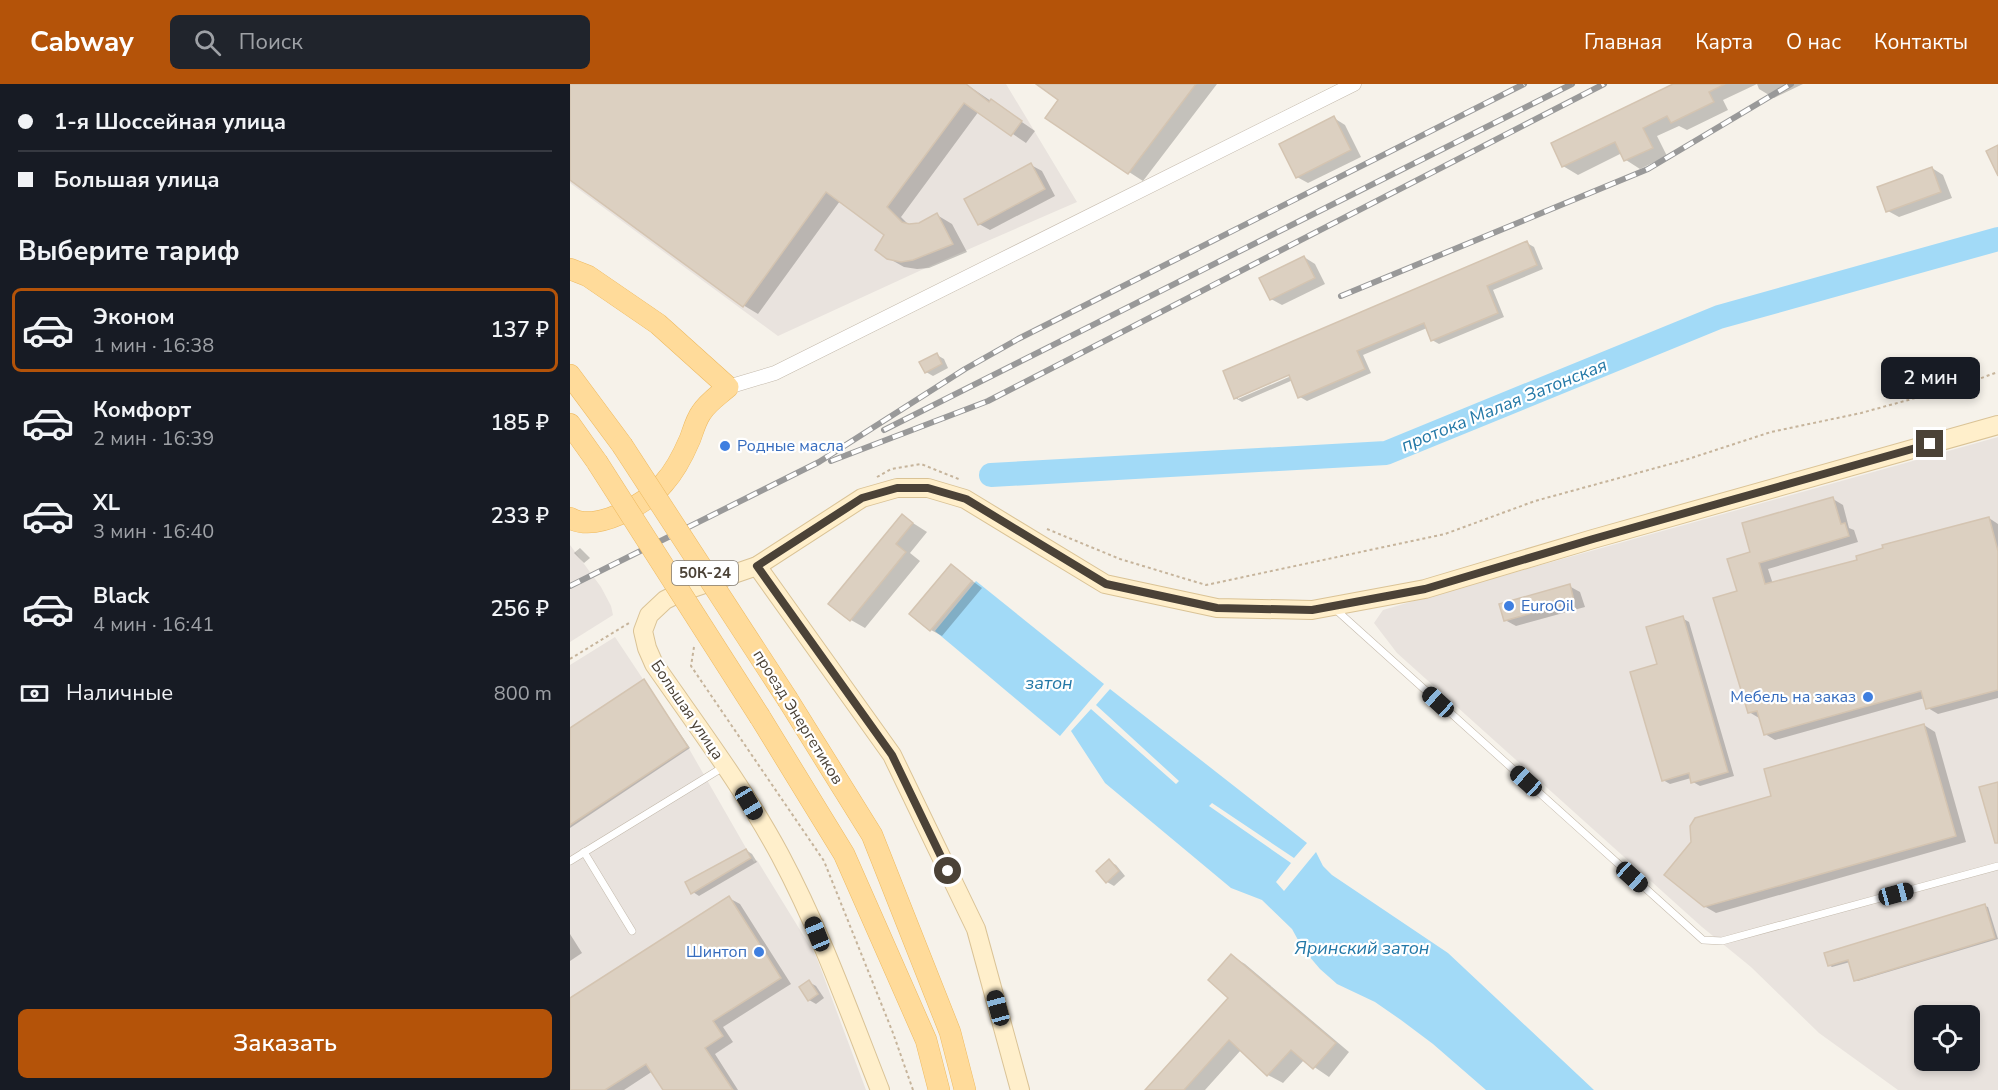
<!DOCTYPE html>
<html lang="ru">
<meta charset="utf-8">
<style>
body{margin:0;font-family:"Nunito Sans",sans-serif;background:#20242c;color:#f1f3f6;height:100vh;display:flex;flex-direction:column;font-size:22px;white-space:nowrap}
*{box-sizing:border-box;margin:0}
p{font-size:20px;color:#9ea1a6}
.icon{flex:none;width:33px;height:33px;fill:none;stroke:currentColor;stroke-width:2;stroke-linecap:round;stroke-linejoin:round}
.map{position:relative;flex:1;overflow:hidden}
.panel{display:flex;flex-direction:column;background:#171b24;width:570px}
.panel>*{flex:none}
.hud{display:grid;align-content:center;height:132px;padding:0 18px;background:#171b24}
.fabs{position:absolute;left:1344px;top:921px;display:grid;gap:12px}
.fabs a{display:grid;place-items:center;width:66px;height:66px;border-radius:9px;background:#171b24;box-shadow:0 3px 9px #0003;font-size:30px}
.end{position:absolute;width:27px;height:27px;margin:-14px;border:8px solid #4b4237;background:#fff;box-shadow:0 0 0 3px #fff}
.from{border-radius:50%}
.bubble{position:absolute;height:42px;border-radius:9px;background:#171b24;box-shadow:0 3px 9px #0003;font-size:20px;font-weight:600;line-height:42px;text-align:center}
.car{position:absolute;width:18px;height:36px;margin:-18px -9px;border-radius:8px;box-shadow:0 0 4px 2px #0007;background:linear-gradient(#222 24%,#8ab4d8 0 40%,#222 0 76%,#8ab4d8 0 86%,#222 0)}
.hud b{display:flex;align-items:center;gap:21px;height:57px;font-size:22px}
.hud b+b{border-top:2px solid #363941}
.hud i{width:15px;height:15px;background:#f1f3f6}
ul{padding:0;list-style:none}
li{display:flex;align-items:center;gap:18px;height:84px;margin:0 12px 9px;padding:0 6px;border:3px solid transparent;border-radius:9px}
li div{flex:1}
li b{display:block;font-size:22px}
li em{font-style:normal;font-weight:600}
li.active{border-color:#b45309}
li>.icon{width:54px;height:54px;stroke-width:1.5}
h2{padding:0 18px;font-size:27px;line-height:72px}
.pay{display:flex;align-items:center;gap:15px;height:66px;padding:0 18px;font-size:22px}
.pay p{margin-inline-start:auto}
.button{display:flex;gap:12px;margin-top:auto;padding:12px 18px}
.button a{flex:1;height:69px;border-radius:9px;background:#b45309;color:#fff;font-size:24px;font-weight:600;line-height:69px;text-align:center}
header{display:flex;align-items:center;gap:36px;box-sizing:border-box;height:84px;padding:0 30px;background:#b45309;color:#fff}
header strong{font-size:28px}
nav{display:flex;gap:33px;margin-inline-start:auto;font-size:21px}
.search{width:420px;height:54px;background:#20242c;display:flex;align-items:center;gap:15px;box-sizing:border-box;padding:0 21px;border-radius:9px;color:#9ea1a6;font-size:22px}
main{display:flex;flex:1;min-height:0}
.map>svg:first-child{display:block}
.industrial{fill:#e9e3de;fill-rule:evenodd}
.water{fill:#a2daf7}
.shadow{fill:#0003;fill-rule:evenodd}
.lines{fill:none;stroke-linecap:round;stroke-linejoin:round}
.river{stroke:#a2daf7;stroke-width:24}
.building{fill:#dcd0c1;stroke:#d4c4b1;stroke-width:1.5}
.service-casing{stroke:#c3b9ab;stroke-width:8}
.minor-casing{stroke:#c3b9ab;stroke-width:15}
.secondary-casing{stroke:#dac396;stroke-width:20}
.primary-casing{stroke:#eeba60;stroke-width:22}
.path{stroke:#c6b49b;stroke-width:2;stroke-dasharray:3 3;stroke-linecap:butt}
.service{stroke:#fff;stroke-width:7}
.minor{stroke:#fff;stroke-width:14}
.secondary{stroke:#ffefcb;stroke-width:18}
.primary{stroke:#ffdb9a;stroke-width:21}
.rail-casing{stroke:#999;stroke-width:6}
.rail{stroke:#fff;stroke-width:4;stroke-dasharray:11;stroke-linecap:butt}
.primary-bridge-casing{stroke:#eeba60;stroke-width:22;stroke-linecap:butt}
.primary-bridge{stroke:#ffdb9a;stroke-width:21}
.route{stroke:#4b4237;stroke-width:8}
.shop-dot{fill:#3f7fe0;stroke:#fff;stroke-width:2}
.labels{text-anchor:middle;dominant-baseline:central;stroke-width:4.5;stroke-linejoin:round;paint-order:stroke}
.shield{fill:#fff;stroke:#817b73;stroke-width:1.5}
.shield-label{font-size:15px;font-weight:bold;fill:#4b4237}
.shop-label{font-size:16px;fill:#366cbe;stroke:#fff;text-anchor:start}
.street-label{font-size:16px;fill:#4b4237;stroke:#fff}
.water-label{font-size:18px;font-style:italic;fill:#2378a7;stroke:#fff}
</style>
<header>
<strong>Cabway</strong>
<div class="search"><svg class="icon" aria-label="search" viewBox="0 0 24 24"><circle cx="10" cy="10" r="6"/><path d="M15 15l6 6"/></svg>Поиск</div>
<nav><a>Главная</a><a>Карта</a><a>О нас</a><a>Контакты</a></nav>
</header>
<main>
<section class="panel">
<div class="hud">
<b><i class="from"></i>1-я Шоссейная улица</b>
<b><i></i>Большая улица</b>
</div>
<h2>Выберите тариф</h2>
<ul>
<li class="active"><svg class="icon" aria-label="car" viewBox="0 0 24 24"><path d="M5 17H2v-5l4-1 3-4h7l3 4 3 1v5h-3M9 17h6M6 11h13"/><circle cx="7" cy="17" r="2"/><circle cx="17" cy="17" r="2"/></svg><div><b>Эконом</b><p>1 мин · 16:38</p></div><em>137 ₽</em></li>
<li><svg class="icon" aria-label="car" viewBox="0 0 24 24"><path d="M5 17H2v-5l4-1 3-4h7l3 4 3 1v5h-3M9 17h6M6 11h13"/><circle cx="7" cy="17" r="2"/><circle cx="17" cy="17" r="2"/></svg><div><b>Комфорт</b><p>2 мин · 16:39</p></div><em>185 ₽</em></li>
<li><svg class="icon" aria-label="car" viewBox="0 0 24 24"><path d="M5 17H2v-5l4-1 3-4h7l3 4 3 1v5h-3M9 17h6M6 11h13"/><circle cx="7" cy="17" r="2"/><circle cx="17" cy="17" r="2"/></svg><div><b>XL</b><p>3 мин · 16:40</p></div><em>233 ₽</em></li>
<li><svg class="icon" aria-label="car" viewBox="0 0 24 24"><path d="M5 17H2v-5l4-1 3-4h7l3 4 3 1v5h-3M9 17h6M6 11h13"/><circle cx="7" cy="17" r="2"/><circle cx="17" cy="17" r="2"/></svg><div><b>Black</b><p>4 мин · 16:41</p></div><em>256 ₽</em></li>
</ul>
<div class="pay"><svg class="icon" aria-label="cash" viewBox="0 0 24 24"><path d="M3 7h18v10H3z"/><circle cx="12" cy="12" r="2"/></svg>Наличные<p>800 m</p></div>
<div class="button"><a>Заказать</a></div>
</section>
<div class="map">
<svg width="1428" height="1006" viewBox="0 0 1428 1006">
<rect width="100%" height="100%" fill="#f6f2ea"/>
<g class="industrial">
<polygon points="0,0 436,0 507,118 358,183 208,252 0,99"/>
<path d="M1428,353V1006H1328L1249,949L1181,883L1132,843L827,569L804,539L813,526L857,513ZM1354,932H1400V976H1354Z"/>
<polygon points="0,461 31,503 41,522 43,531 0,558"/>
<polygon points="45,553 118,663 184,778 187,776 246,872 296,1006 0,1006 0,581"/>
</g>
<g class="water">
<polygon points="406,497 534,600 490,652 365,547"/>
<polygon points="540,605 737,759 724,774 642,719 639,722 721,779 706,798 714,807 746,768 753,782 762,791 878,869 1024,1006 916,1006 863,960 831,936 805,918 767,900 750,885 733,865 722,845 692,816 661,804 535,699 501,647 521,625 606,700 609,697 526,621"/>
</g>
<g class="shadow">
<polygon points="0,0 396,0 465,47 456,59 409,27 331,133 340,142 349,141 367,131 382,140 397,168 359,184 347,185 334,183 318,174 316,151 270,117 188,230 173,221 0,94"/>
<polygon points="468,0 647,0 573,97 559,88 490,16"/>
<polygon points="1106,0 1233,0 1204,14 1189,5 1187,0 1153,16 1158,26 1117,46 1109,42 1087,52 1097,72 1070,85 1056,76 1052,69 1008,91 993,82"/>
<polygon points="764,34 775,41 791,73 738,99 727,93"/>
<polygon points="461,81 472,87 485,112 420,146 409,140"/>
<polygon points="1362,84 1373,91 1382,114 1329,133 1318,127"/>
<path d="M957,159L964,163L973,185L923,206L934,233L869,260L862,256L857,244L793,271L801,289L737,317L730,313L723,296L672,318L665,314L654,288ZM725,287L726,290L668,315V312Z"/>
<polygon points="734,173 745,180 755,200 712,221 701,215"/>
<polygon points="367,271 374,275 378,284 363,292 356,288"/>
<polygon points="1263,415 1273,421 1279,444 1284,446 1288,458 1198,485 1203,500 1289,477 1419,434 1428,440 1428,614 1368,630 1358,624 1355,614 1205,656 1195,650 1189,634 1179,628 1169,508 1182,469"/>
<polygon points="332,432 357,448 340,469 350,477 295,544 281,536"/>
<polygon points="10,464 20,474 14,479 4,469"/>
<polygon points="381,481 412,504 372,552 361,546"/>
<polygon points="999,502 1010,508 1015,523 946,542 935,536"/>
<polygon points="1112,534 1119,538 1164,692 1130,702 1123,698 1121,694 1100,700 1093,696 1089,581"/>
<polygon points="74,597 120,664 0,744 0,646"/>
<polygon points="1354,641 1365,648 1396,758 1146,829 1134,822 1203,713"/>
<polygon points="176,766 182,770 187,778 129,812 123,808"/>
<polygon points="539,777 546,781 555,792 544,802 537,798"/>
<polygon points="159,814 170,820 221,900 153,943 163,958 145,970 168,1006 95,1006 83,987 54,1006 0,1006 0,915"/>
<polygon points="1415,822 1418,823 1428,855 1288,897 1285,896 1280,878 1262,883 1259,881"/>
<polygon points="0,850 12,869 0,877"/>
<polygon points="661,872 675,880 779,968 759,993 734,976 713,999 698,991 671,966 635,1006 580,1006 660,913"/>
<polygon points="239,898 246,902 254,914 246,920 239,916"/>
</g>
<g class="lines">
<polyline class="river" points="421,391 816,369 1149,233 1428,155"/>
</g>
<g class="building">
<polygon points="0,0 396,0 419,18 421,15 452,37 441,52 394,19 317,123 332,138 339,140 349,139 367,129 383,160 343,176 331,178 317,175 305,166 314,151 256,108 173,223 0,96"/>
<polygon points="466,0 626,0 558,90 475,34 488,16"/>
<polygon points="1103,0 1155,0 1139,8 1144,18 1101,39 1097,32 1073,44 1083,64 1054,77 1045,58 992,83 981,59"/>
<polygon points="764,32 781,66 726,94 709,60"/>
<polygon points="1428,61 1428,92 1416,67"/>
<polygon points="461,79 475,105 408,141 394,115"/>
<polygon points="1362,83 1371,108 1316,128 1307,103"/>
<polygon points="957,157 967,181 917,202 928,229 861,257 854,239 787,267 795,285 728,314 719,291 664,315 653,287"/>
<polygon points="734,172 745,194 700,216 689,194"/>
<polygon points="367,269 372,280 355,289 349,278"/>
<polygon points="1263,413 1271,440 1275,439 1279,452 1189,479 1195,500 1287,476 1286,472 1313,464 1312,461 1419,433 1428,467 1428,606 1356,625 1351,607 1194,651 1187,627 1178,629 1143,514 1167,507 1157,475 1180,468 1172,439"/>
<polygon points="332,430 343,439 326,460 336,468 280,537 258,520"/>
<polygon points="381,480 402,497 360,547 339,530"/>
<polygon points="1000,500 1004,517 934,537 929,520"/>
<polygon points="1113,532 1158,688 1121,699 1119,689 1092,697 1060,588 1087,580 1076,543"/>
<polygon points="74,595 118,663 0,741 0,644"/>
<polygon points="1354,640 1386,752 1134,823 1094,791 1121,758 1120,742 1125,734 1201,712 1194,685"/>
<polygon points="1428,698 1428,759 1425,759 1409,703"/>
<polygon points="176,765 181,774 121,810 115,798"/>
<polygon points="539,775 549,787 536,799 526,787"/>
<polygon points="159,812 211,894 143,937 153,952 135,964 163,1006 93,1006 76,980 35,1006 0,1006 0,914"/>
<polygon points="1415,820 1425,854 1284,897 1278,876 1258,882 1254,869"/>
<polygon points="661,870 766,959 743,985 721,966 697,992 659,956 614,1006 575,1006 658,914 638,896"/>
<polygon points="239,896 248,910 238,917 229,903"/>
</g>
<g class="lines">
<defs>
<g id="service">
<polyline points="764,524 1133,856 1152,857 1428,782"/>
<polyline points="14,768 62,847"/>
<polyline points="0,777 155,682"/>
</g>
<polyline id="minor" points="158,303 205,289 784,0"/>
<g id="secondary">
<polyline points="187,482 322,671 406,845 450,1006"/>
<path d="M310,1006C279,927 250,846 210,771C174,704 127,642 84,580L77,564L73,547L79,531L95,516L111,508L187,482L292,414L327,404H358L395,415L535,500L647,524L742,526L855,505L1023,455L1428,341"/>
</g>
<g id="primary">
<path d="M0,185L18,192L88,240L158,303C149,311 137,319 131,329C126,336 123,347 120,355C114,369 105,387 94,399C77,420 26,449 0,434"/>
<polyline points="0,291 52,361"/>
<polyline points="0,340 27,378"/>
<polyline points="218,616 302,751 380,948 395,1006"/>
<polyline points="190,633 274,770 356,956 369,1006"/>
</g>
</defs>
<use href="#service" class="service-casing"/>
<use href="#minor" class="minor-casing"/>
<use href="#secondary" class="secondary-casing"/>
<use href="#primary" class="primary-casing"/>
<g class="path">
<polyline points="307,393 321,385 351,380 391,396"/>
<polyline points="477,445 550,475 636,501 875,450 965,417 1115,376 1201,348 1291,329 1389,302 1428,288"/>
<polyline points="124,563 121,582 254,777 323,949 343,1006"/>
<polyline points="0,575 59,539"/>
</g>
<use href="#service" class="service"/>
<use href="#minor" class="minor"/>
<use href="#secondary" class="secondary"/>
<use href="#primary" class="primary"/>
<defs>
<g id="rail">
<polyline points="771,212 1078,85 1221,0"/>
<polyline points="314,346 1002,0"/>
<polyline points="261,377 418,317 1034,0"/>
<polyline points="0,502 249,378 395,285 448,255 954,0"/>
</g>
</defs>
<use href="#rail" class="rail-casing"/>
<use href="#rail" class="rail"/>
<defs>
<g id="primary-bridge">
<polyline points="52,361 218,616"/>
<polyline points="27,378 190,633"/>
</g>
</defs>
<use href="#primary-bridge" class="primary-bridge-casing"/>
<use href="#primary-bridge" class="primary-bridge"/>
</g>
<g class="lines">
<polyline class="route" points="378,787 322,671 187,482 292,414 327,404 358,404 396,415 536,500 647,524 742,526 855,505 1023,455 1360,360"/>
</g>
<g class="shop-dot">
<circle cx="155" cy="362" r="6"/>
<circle cx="939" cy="522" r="6"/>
<circle cx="1298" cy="613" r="6"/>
<circle cx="189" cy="868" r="6"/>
</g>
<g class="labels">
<rect class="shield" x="102" y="477" width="66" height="24" rx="4.5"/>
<g class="shield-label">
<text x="135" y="489">50К-24</text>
</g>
<g class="shop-label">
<text x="167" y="362">Родные масла</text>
<text x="951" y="522">EuroOil</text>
<text x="1286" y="613" text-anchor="end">Мебель на заказ</text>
<text x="177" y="868" text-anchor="end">Шинтоп</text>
</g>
<g class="street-label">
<text transform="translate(117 626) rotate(56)">Большая улица</text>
<text transform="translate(228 633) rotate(58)">проезд Энергетиков</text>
</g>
<g class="water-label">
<text transform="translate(934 321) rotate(-22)">протока Малая Затонская</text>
<text x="479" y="599">затон</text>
<text x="792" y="864">Яринский затон</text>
</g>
</g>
</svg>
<div class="fabs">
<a><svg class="icon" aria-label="locate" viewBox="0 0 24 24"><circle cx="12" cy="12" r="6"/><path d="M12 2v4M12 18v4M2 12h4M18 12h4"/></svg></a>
</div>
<i class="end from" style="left:378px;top:787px"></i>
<i class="end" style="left:1360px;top:360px"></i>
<div class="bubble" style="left:1311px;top:273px;width:99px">2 мин</div>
<i class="car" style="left:868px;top:618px;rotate:312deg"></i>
<i class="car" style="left:956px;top:697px;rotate:312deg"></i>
<i class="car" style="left:179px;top:719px;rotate:149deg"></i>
<i class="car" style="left:1062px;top:793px;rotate:132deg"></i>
<i class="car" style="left:1326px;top:810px;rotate:75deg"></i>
<i class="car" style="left:247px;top:850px;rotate:338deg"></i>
<i class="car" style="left:428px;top:924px;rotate:345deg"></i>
</div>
</main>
